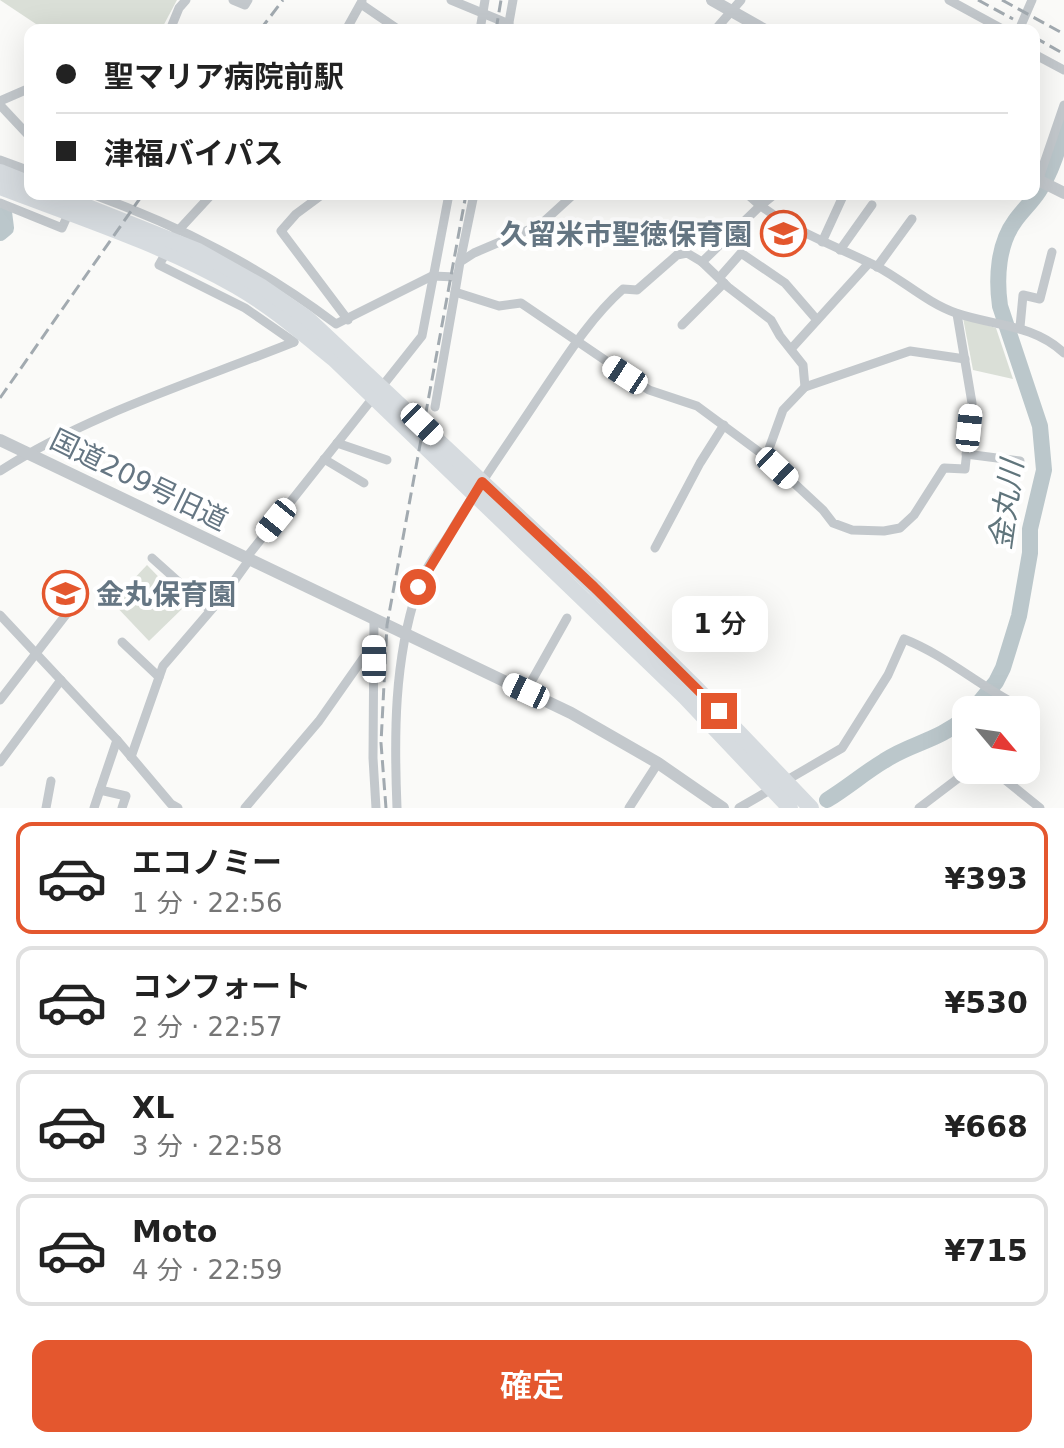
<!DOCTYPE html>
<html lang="ja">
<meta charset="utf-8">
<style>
body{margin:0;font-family:"DejaVu Sans","Noto Sans JP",sans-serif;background:#f2f2f2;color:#222;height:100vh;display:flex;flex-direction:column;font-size:30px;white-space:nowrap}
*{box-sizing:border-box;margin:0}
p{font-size:26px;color:#767676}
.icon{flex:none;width:44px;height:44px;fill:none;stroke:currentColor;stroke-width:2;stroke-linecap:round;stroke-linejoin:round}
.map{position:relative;height:808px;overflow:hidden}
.panel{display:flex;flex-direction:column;background:#fff;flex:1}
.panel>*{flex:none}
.guide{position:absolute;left:24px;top:24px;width:1016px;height:176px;border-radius:16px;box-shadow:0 8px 32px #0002;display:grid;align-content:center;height:176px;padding:0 32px;background:#fff}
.needle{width:52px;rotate:119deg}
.buttons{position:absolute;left:952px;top:696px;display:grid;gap:16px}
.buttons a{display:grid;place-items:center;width:88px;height:88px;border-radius:16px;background:#fff;box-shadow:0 8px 32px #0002;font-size:40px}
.end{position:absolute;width:36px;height:36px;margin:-18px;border:10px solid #e4572e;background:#fff;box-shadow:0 0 0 4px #fff}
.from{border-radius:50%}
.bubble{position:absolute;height:56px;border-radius:16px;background:#fff;box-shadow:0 8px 32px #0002;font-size:26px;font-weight:600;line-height:56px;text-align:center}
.car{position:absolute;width:24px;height:48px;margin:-24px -12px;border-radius:10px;box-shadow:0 0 6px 2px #0007;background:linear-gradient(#fff 24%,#345 0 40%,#fff 0 76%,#345 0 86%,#fff 0)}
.guide b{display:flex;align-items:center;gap:28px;height:76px;font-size:30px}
.guide b+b{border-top:2px solid #e0e0e0}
.guide i{width:20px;height:20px;background:#222}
ul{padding:14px 0 0;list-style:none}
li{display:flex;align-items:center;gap:24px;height:112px;margin:0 16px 12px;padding:0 16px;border:4px solid #e0e0e0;border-radius:16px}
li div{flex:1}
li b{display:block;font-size:30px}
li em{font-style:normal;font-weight:600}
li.active{border-color:#e4572e}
li>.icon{width:72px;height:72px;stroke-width:1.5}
.cta{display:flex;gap:16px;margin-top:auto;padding:16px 32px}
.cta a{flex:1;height:92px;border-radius:16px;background:#e4572e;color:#fff;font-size:32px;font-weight:600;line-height:92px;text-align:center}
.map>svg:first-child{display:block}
.green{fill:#dadfd7}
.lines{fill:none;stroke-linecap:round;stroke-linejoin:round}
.river{stroke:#bbc7cb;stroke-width:16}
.minor{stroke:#c3c8cc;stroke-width:9}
.tertiary{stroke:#c3c8cc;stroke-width:12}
.trunk{stroke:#d6dbdf;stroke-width:16}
.rail{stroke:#a2aab0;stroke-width:3;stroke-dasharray:12 6;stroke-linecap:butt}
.route{stroke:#e4572e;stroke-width:10}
.labels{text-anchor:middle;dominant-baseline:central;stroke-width:8;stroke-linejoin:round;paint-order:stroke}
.poi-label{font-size:28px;font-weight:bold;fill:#657683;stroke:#fff;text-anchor:end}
.street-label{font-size:28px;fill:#657683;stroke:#fff}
.water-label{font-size:30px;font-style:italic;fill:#60757c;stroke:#fff}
</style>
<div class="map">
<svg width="1064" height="808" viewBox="0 0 1064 808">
<rect width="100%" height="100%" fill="#fafaf8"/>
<g class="green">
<polygon points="0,0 177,0 161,30 45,30"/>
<polygon points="963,318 996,328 1013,379 973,370"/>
<polygon points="147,565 186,605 149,641 112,602"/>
</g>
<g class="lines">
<g class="river">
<polyline points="0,233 6,228 4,212"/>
<path d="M973,710L996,682L1003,668L1019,616L1030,553V529L1044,470L1040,426L1000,306C996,278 998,244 1015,221C1022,211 1032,202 1039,191C1052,171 1058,150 1064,127"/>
<path d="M827,800C847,788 864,773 884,761C911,743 939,741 966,717"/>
</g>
<g class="minor">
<polyline points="233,0 245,5 248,0"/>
<polyline points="451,0 509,24"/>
<polyline points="949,0 1004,30"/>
<polyline points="361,4 399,30"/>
<polyline points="508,28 513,0"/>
<polyline points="170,30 179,8 186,0"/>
<polyline points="346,30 362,1"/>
<polyline points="480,30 485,0"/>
<polyline points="715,30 741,0"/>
<polyline points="1019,30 1032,0"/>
<polyline points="1034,54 1064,70"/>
<polyline points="0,101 30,88"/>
<polyline points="0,105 30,137"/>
<polyline points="0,160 30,171"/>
<polyline points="1038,181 1064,105"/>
<path d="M92,194C182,227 259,266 336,324L432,276L456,277"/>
<polyline points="323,194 296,214 281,231 348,320"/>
<polyline points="574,194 540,225 474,253 460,262 455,292 499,306 521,303 649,390 697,406 766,457 823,510 833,523 852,530 884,531 900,528 914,515 944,468 965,469 972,403 957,314"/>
<path d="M747,194C783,228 832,244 876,266C903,280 927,303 956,313C994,326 1033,324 1064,353"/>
<polyline points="0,203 62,228 69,212"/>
<polyline points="175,234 212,194"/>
<polyline points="822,242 844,194"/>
<polyline points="840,250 872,205"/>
<polyline points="167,251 159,265 245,308 294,342"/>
<polyline points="460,262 474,194"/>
<polyline points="702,262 760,206 775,194"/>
<polyline points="877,267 912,219"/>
<polyline points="719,278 741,253 785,283 817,320"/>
<polyline points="682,325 724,283"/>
<polyline points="1020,327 1023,295 1040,299 1052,252"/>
<polyline points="791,349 869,263"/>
<polyline points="435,407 455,292"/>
<polyline points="337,443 387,460"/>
<polyline points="966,454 1020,461"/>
<polyline points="766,457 783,410 805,387 910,351 965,359"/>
<polyline points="324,459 364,483"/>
<path d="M0,471C88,414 197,381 294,342"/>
<polyline points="655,548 700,463 724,425"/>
<polyline points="152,558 210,610"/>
<polyline points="0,615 117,740 171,804 178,808"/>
<polyline points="374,620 373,758 376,808"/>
<polyline points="122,642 159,677"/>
<polyline points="526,691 567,618"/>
<polyline points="0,700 78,599"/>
<polyline points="117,740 100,790 126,796 122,808"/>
<polyline points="131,757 163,666 224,595 247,563 246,558 422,336 449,194"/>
<polyline points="0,762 61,680"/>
<polyline points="993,770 1040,808"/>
<polyline points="46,808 51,781"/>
<polyline points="94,808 100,790"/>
<polyline points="245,808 319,721 364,657 374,659"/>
<path d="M397,808C394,735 394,661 417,591C423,570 439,551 450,533C477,487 508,444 537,400C563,362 588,320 623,289L637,290L677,255L687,253L702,262L728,287L771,320L780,336L803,365L805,387"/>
<polyline points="629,808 658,763"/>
<path d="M739,808L842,748L888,675L904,639C945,655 978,685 1017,705L1013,710"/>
<polyline points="919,808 969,770"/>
</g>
<g class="tertiary">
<polyline points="712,0 765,30"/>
<polyline points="1034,178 1064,193"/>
<polyline points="0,440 571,713 658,763 723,808"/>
</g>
<g class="trunk">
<polyline points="0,172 30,184"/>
<path d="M0,187C79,217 162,244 236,286C271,306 302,333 334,359L685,697L790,808"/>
<polyline points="55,194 198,251 262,287 307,318 594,587 698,690 811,808"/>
</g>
<g class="rail">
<polyline points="978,0 1013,19"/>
<polyline points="1002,0 1064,34"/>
<polyline points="260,30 283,0"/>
<polyline points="496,30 501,0"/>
<polyline points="1034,37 1064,54"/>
<polyline points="0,398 143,194"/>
<polyline points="386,808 381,743 387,625 466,194"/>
</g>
</g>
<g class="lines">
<polyline class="route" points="418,587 482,482 594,587 719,711"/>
</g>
<defs>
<symbol id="school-ring" viewBox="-11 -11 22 22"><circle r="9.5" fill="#fff" stroke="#e4572e" stroke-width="1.5"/><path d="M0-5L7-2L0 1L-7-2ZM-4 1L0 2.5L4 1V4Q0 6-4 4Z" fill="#e4572e"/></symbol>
</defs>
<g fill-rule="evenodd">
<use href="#school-ring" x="758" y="208" width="51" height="51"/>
<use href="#school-ring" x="40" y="568" width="51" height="51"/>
</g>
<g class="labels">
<g class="poi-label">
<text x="752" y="234">久留米市聖徳保育園</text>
<text x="96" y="594" text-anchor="start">金丸保育園</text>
</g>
<g class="street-label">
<text transform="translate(139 480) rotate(26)">国道209号旧道</text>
</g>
<g class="water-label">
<text transform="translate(1006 505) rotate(-82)">金丸川</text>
</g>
</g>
</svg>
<div class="buttons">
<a><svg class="needle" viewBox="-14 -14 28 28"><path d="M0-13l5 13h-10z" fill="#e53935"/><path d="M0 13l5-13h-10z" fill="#767676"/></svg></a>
</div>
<i class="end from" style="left:418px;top:587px"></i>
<i class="end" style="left:719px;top:711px"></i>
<div class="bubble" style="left:672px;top:596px;width:96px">1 分</div>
<i class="car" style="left:625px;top:375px;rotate:303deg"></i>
<i class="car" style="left:422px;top:424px;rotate:134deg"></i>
<i class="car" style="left:969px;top:428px;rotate:6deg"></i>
<i class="car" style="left:777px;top:468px;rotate:133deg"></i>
<i class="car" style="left:276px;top:520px;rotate:219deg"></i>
<i class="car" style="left:374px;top:659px;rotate:0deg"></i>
<i class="car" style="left:526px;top:691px;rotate:295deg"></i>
<div class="guide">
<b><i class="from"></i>聖マリア病院前駅</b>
<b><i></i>津福バイパス</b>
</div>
</div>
<section class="panel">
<ul>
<li class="active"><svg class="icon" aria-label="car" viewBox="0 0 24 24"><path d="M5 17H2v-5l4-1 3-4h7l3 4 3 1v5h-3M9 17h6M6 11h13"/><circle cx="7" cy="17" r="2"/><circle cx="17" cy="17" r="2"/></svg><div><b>エコノミー</b><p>1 分 · 22:56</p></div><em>¥393</em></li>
<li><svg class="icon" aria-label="car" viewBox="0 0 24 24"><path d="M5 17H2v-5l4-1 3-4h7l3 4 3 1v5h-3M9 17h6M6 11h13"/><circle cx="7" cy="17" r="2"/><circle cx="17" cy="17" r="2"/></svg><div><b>コンフォート</b><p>2 分 · 22:57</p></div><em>¥530</em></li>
<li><svg class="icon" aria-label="car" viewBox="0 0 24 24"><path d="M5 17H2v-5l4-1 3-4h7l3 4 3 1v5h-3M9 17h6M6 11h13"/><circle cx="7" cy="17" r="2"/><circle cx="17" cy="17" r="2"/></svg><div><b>XL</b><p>3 分 · 22:58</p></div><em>¥668</em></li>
<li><svg class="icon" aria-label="car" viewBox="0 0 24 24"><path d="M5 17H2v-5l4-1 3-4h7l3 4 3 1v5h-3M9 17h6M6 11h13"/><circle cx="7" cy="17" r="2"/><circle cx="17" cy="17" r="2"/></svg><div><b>Moto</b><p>4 分 · 22:59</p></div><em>¥715</em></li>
</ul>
<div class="cta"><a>確定</a></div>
</section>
